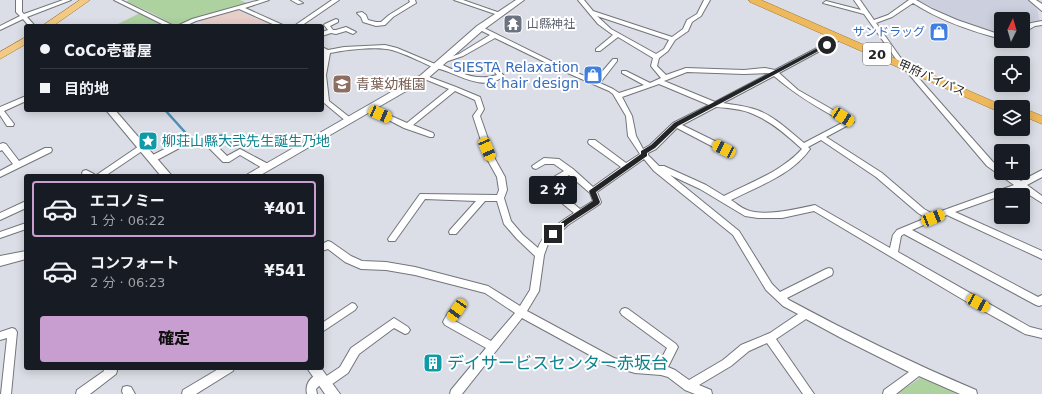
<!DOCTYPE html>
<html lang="ja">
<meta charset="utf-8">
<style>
body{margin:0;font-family:"DejaVu Sans","Noto Sans JP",sans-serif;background:#242831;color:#f1f3f6;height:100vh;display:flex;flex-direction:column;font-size:15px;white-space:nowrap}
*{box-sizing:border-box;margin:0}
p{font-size:13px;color:#9ea1a6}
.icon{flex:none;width:22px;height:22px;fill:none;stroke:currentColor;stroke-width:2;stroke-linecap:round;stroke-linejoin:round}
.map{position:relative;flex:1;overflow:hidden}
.sheet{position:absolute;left:24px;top:174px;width:300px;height:196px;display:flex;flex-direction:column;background:#171b24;border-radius:4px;box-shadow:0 2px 10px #0003}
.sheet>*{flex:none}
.top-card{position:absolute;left:24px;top:24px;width:300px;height:88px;border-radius:4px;box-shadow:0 2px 10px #0003;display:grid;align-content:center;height:88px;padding:0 16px;background:#171b24}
.needle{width:26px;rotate:5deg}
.tools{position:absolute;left:994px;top:12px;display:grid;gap:8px}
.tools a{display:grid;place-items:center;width:36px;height:36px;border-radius:4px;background:#171b24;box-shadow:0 2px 10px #0003;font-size:20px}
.end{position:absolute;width:18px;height:18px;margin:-9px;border:5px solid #232426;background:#fff;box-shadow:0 0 0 2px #fff}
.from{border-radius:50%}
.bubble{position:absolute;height:28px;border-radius:4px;background:#171b24;box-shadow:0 2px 10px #0003;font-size:13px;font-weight:800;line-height:28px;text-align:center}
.car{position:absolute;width:12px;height:24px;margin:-12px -6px;border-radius:5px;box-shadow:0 0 3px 1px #0007;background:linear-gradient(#f5c518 24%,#345 0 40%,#f5c518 0 76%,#345 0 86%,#f5c518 0)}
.top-card b{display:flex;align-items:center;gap:14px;height:38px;font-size:15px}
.top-card b+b{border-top:1px solid #363941}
.top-card i{width:10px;height:10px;background:#f1f3f6}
ul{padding:7px 0 0;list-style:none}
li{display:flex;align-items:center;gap:12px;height:56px;margin:0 8px 6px;padding:0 8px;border:2px solid transparent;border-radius:4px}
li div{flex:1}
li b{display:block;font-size:15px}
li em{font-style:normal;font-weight:800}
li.on{border-color:#c79ecf}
li>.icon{width:36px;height:36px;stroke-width:1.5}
.action{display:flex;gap:8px;margin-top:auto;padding:8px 16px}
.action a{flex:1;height:46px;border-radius:4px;background:#c79ecf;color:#111;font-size:16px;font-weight:800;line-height:46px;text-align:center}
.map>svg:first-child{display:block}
.built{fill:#ccd0de}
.industrial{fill:#e8cec9}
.green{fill:#add19f}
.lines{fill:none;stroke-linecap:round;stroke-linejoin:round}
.stream{stroke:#4e8fba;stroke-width:2.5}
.minor-casing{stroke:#72757b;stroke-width:2}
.tertiary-casing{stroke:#72757b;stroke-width:2}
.primary-casing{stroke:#a4782f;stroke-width:1}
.trunk-casing{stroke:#a4782f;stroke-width:1}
.minor{fill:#fff;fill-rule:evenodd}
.tertiary{fill:#fff;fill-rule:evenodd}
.primary{fill:#f2ca85;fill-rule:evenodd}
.trunk{fill:#eeb85c;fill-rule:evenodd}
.route{fill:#232426}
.labels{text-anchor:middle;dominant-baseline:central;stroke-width:4;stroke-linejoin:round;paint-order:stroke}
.far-worship-label{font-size:12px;fill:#5b616d;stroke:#fff;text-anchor:start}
.far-shop-label{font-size:12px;fill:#366cbe;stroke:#fff;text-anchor:end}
.far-street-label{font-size:12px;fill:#232426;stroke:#fff}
.shield{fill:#fff;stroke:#656667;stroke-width:1}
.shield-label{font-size:13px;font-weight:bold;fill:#232426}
.shop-label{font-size:14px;fill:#366cbe;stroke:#fff;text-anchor:end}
.education-label{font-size:14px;fill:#785e54;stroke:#fff;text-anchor:start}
.culture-label{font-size:14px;fill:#0d838f;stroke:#fff;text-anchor:start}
.near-culture-label{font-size:17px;fill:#0d838f;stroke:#fff;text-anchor:start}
</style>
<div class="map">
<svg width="1042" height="394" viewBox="0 0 1042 394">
<rect width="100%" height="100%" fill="#dbdee6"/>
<polygon class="built" points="917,0 1029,0 1036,5 1040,21 1029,22 1023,26 1023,19 1001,19 1001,35 967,24"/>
<polygon class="industrial" points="238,10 240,12 276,26 207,26 198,21"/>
<g class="green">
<polygon points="129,0 240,0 249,4 189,21 176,26 150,12 126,2"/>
<polygon points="140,13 167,26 114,26"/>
<polygon points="920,378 964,394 897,394"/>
</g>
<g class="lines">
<g class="stream">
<polyline points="165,110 193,141"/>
<polyline points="205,140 223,135 236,147"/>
</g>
<defs>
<g id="minor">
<polygon points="16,0 22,0 22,12 24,14 63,0 71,0 27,17 35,26 29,26 23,19 0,30 0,26 20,16 16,12"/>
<polygon points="114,0 121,0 174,26 166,26"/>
<polygon points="260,0 269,0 245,8 285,26 277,26 239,9 196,21 185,26 177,26 192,19"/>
<polygon points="291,0 298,0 303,3 298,4"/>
<polygon points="332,0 339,0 301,26 294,26"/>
<polygon points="409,0 415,0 416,3 393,17 385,25 376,26 363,22 361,17 357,13 362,12 366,15 368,20 376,22 381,22 389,15 410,2"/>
<polygon points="454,0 463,0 503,14 498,15"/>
<path d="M578,0H584L593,11L672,37L683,29L687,20L697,14L704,0H710L701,16L692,22L688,31L675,40L668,51L659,58L657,66L666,75L686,68L744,70L765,68L775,70L838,37H842V39L779,73L798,90L854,122L826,137L882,173L924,209L933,214L1014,185L987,166L896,59L864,14L823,3L826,1L861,10L854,0H860L874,20L888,15L909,0H916L932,9L957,20L1001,35V39C971,31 939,20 913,3L892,17L876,23L900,57L993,162L1001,167V173H1009L1021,181L1042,170V177L1027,185L1042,196V203L1020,189L955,212L1042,251V259L947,215L912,230L1038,297L1042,295V305L1039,306L1036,305L904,234L901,236L898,252L1030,327L1042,330V338L1025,334L962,299L814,211L782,218H758L745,216L700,189L670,175L739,231L772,284L780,292L826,269L829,268L832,269L833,272L832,275L787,298L789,300C850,333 912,363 976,390L977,394H960L919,376L896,394H883L884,390L909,372L843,339L806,319L776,339L814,394H803L767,343L749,351L731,366L699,385L711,390L712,394H695L685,390L668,377L661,375L635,373L608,365L522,318L462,394H450L451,390L486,348L445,325L443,322C446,316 452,304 460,307L462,310L455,321L491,341L515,313L485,293L415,275L386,270L361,269L345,262L328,249L322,251V244L328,241L331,242L351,256L362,261L386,262L415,267L488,286L520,306L530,290L535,256L517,239L504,224L497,201H485L456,234H450L449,232L450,230L476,201L425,199L395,241H389L388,239L420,194L497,195L499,190L497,177L487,159L473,116L478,109L475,100L455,91L413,125L433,133L434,135L433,137H430L404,128L377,114L380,112H382L407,123L449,89L422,78V76L424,75L456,87L480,97L484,109L480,116L495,159L505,177L507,190L504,198L511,221L523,235L538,248C543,233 561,221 574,213L551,194L550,192L551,190H557L580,209L593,201L590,193L569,175L551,186H545L544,184L545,182L564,171L554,164H545L536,169L533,168L532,166L544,158L559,159L573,169L593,187L621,167L589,144L588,142L589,140H595L626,163L640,154L628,136L626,116L613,94L609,91L563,71L495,38L463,56L445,62L442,60L459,54L490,35L478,29L477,28L480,26L567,69L595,80L613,59H617V61L600,83L613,89L619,93L644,85L622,73V71H626L650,83L661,78L651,66L653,58L618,37L600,51H596V49L613,35L598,24ZM597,16L669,40L664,49L656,54L611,29ZM687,72L744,74L770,73L715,102L664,81ZM774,76C796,95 818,108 844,122L804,143C789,131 774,116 757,110C746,106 734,105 723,103ZM659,84L709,105L673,123L650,145L643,149L636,136L632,116L622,97ZM716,107C728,108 742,109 753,114C771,121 788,136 802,149C781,172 751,182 724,196L706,185L664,166H659L648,155V153L656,149L677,128L721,151H727L728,149L727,147L682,125ZM821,140L876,177L918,213L926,218L897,230L893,235L890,248L815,205C796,209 765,217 747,210C741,208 736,203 731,200C758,186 792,175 810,149L808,147ZM644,159L654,171L733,235L766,290L783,306L798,314L770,333L741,345L723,360L689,380L675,370L668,367L678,347L676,344L628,309L625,308L622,309L620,312L622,315L667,348L658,365L635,363L614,358L527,311L539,291L544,255L548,244L568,225L600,204L601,202L597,192Z"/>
<polygon points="1029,0 1036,0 1042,4 1042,11"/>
<polygon points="336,19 338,20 338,22 330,26 333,30 336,30 346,27 356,32 353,34 346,31 336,34 331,33 322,36 322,32 328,30 324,25 325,24"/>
<polygon points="1042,21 1042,25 1035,26 1023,33 1023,28 1031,23"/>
<path d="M385,45L397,48L435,64H440C459,72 476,82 497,75L493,70L496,68L498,69L504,76C481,94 456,71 435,68C421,62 406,54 392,50C376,46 346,50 330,53L326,75L329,101L353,120L351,122H347L323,102L322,63L324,53L322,52V47L328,50L344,47Z"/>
<polygon points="26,96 26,101 4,111 14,124 13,126 7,126 0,115 0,107"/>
<polygon points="184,139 187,139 191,140 210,139 227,156 240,149 270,165 271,167 267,170 264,169 240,155 229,162 223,162 205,144 190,145 187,144 155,161 152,162 148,159 149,157"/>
<polygon points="3,143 6,144 19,161 45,148 51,148 52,150 51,152 0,177 0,171 13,164 2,150 0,151 0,144"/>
<polygon points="142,144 146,147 145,149 105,176 95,176"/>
<polygon points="86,170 94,174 95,176 83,175 82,173 83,171"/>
<polygon points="26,201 26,208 0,220 0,213"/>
<polygon points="26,223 26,229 0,238 0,232"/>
<polygon points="352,303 355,304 357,307 355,310 322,332 322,323"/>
<path d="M394,318L408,327L410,330L408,333L405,334L394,328L359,354L348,373L328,387L324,388L320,385L316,389L317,394H307C305,384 310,377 320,373L324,375L325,377L340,367L351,348Z"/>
<polygon points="12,328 15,329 17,332 11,394 1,394 7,338 0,340 0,332"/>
<polygon points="103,368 116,368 117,371 116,374 90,394 76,394 77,390 104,371"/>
<polygon points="220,368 234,368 233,371 196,394 182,394 183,390"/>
<polygon points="127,386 131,387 135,394 123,394 122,391 123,387"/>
</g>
<g id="tertiary">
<polygon points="516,0 524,0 483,30 427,79 259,176 246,176 248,174 421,75 477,26"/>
<polygon points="106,110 115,110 172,176 161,176"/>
<polygon points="26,251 26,259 0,266 0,256"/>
<polygon points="307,368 321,368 340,394 325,394"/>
</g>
<g id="primary">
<polygon points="80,0 90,0 53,26 42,26"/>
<polygon points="26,37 26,44 0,59 0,52"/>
</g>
<g id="trunk">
<polygon points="749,0 761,0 1006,107 1001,107 1001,112 997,111 750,2"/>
<polygon points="1023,108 1042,116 1042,124 1023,116"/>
</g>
</defs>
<use href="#minor" class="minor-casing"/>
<use href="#tertiary" class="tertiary-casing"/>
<use href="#primary" class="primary-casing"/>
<use href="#trunk" class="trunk-casing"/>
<use href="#minor" class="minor"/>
<use href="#tertiary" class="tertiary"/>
<use href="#primary" class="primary"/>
<use href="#trunk" class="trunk"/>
</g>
<polygon class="route" points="827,43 828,46 678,126 655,148 647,153 647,156 596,192 600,202 599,204 568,224 555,236 550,236 550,232 563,221 593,201 589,191 590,190 641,154 641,151 651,145 674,123"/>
<defs>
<symbol id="temple-square" viewBox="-11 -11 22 22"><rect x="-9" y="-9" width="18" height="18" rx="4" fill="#6b7280" stroke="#fff"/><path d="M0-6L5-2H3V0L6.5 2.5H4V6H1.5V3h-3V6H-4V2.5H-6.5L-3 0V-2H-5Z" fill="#fff"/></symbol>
<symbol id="shop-square" viewBox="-11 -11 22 22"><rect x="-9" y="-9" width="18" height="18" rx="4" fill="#3f7fe0" stroke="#fff"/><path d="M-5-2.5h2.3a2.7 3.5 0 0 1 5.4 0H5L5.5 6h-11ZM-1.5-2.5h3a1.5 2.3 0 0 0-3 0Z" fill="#fff"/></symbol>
<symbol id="school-square" viewBox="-11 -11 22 22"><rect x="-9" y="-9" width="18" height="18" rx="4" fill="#8d6e63" stroke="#fff"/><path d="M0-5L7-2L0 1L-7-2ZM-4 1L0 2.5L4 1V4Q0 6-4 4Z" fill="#fff"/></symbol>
<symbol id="sight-square" viewBox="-11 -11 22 22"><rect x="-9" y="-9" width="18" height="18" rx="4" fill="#0f9aa8" stroke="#fff"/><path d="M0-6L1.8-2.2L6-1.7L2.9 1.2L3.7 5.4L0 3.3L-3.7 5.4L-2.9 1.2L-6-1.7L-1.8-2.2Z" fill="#fff"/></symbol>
<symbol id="building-square" viewBox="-11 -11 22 22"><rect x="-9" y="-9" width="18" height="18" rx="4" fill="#0f9aa8" stroke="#fff"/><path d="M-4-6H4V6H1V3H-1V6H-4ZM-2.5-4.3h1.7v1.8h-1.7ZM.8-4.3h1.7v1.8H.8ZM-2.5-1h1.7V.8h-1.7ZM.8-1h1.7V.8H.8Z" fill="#fff"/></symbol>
</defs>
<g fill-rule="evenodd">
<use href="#temple-square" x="502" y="13" width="22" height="22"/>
<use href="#shop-square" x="928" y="21" width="22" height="22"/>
<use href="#shop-square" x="582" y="64" width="22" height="22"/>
<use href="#school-square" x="331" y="73" width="22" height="22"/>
<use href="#sight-square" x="137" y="130" width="22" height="22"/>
<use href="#building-square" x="422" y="352" width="22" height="22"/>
</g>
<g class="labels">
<g class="far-worship-label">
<text x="527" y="24">山縣神社</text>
</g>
<g class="far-shop-label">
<text x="925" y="32">サンドラッグ</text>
</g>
<g class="far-street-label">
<text transform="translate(932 78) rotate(24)">甲府バイパス</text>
</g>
<rect class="shield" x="863" y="43" width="28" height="22" rx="3"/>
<g class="shield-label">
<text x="877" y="54">20</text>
</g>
<g class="shop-label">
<text x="579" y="67">SIESTA Relaxation<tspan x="579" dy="16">&amp; hair design</tspan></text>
</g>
<g class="education-label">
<text x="356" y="84">青葉幼稚園</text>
</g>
<g class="culture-label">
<text x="162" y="141">柳荘山縣大弐先生誕生乃地</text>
</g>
<g class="near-culture-label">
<text x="447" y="363">デイサービスセンター赤坂台</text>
</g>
</g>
</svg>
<div class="tools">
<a><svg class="needle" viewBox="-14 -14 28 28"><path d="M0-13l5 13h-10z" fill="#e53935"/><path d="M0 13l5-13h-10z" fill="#9ea1a6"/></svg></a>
<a><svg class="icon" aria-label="locate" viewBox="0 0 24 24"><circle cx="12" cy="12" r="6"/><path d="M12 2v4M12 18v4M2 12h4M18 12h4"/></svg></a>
<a><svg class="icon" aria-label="layers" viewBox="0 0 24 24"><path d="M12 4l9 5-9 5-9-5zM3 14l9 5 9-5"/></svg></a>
<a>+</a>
<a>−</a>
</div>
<i class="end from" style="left:827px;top:45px"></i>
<i class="end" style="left:553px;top:234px"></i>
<div class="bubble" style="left:529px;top:176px;width:48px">2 分</div>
<i class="car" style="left:380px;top:114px;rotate:113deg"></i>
<i class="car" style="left:843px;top:117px;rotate:123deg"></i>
<i class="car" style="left:487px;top:149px;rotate:157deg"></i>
<i class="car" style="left:724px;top:149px;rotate:297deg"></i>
<i class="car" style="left:933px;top:218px;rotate:68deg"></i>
<i class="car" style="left:978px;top:303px;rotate:119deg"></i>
<i class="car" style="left:457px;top:310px;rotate:215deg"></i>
<div class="top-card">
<b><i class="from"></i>CoCo壱番屋</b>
<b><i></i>目的地</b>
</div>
<section class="sheet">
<ul>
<li class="on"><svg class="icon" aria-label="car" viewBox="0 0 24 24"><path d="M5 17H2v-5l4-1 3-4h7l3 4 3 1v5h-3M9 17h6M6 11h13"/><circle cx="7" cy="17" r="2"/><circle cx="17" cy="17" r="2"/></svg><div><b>エコノミー</b><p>1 分 · 06:22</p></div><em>¥401</em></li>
<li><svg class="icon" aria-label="car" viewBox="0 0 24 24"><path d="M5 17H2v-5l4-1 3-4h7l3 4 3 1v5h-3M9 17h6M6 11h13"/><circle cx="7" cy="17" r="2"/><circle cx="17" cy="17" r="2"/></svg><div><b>コンフォート</b><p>2 分 · 06:23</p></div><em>¥541</em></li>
</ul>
<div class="action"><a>確定</a></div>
</section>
</div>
